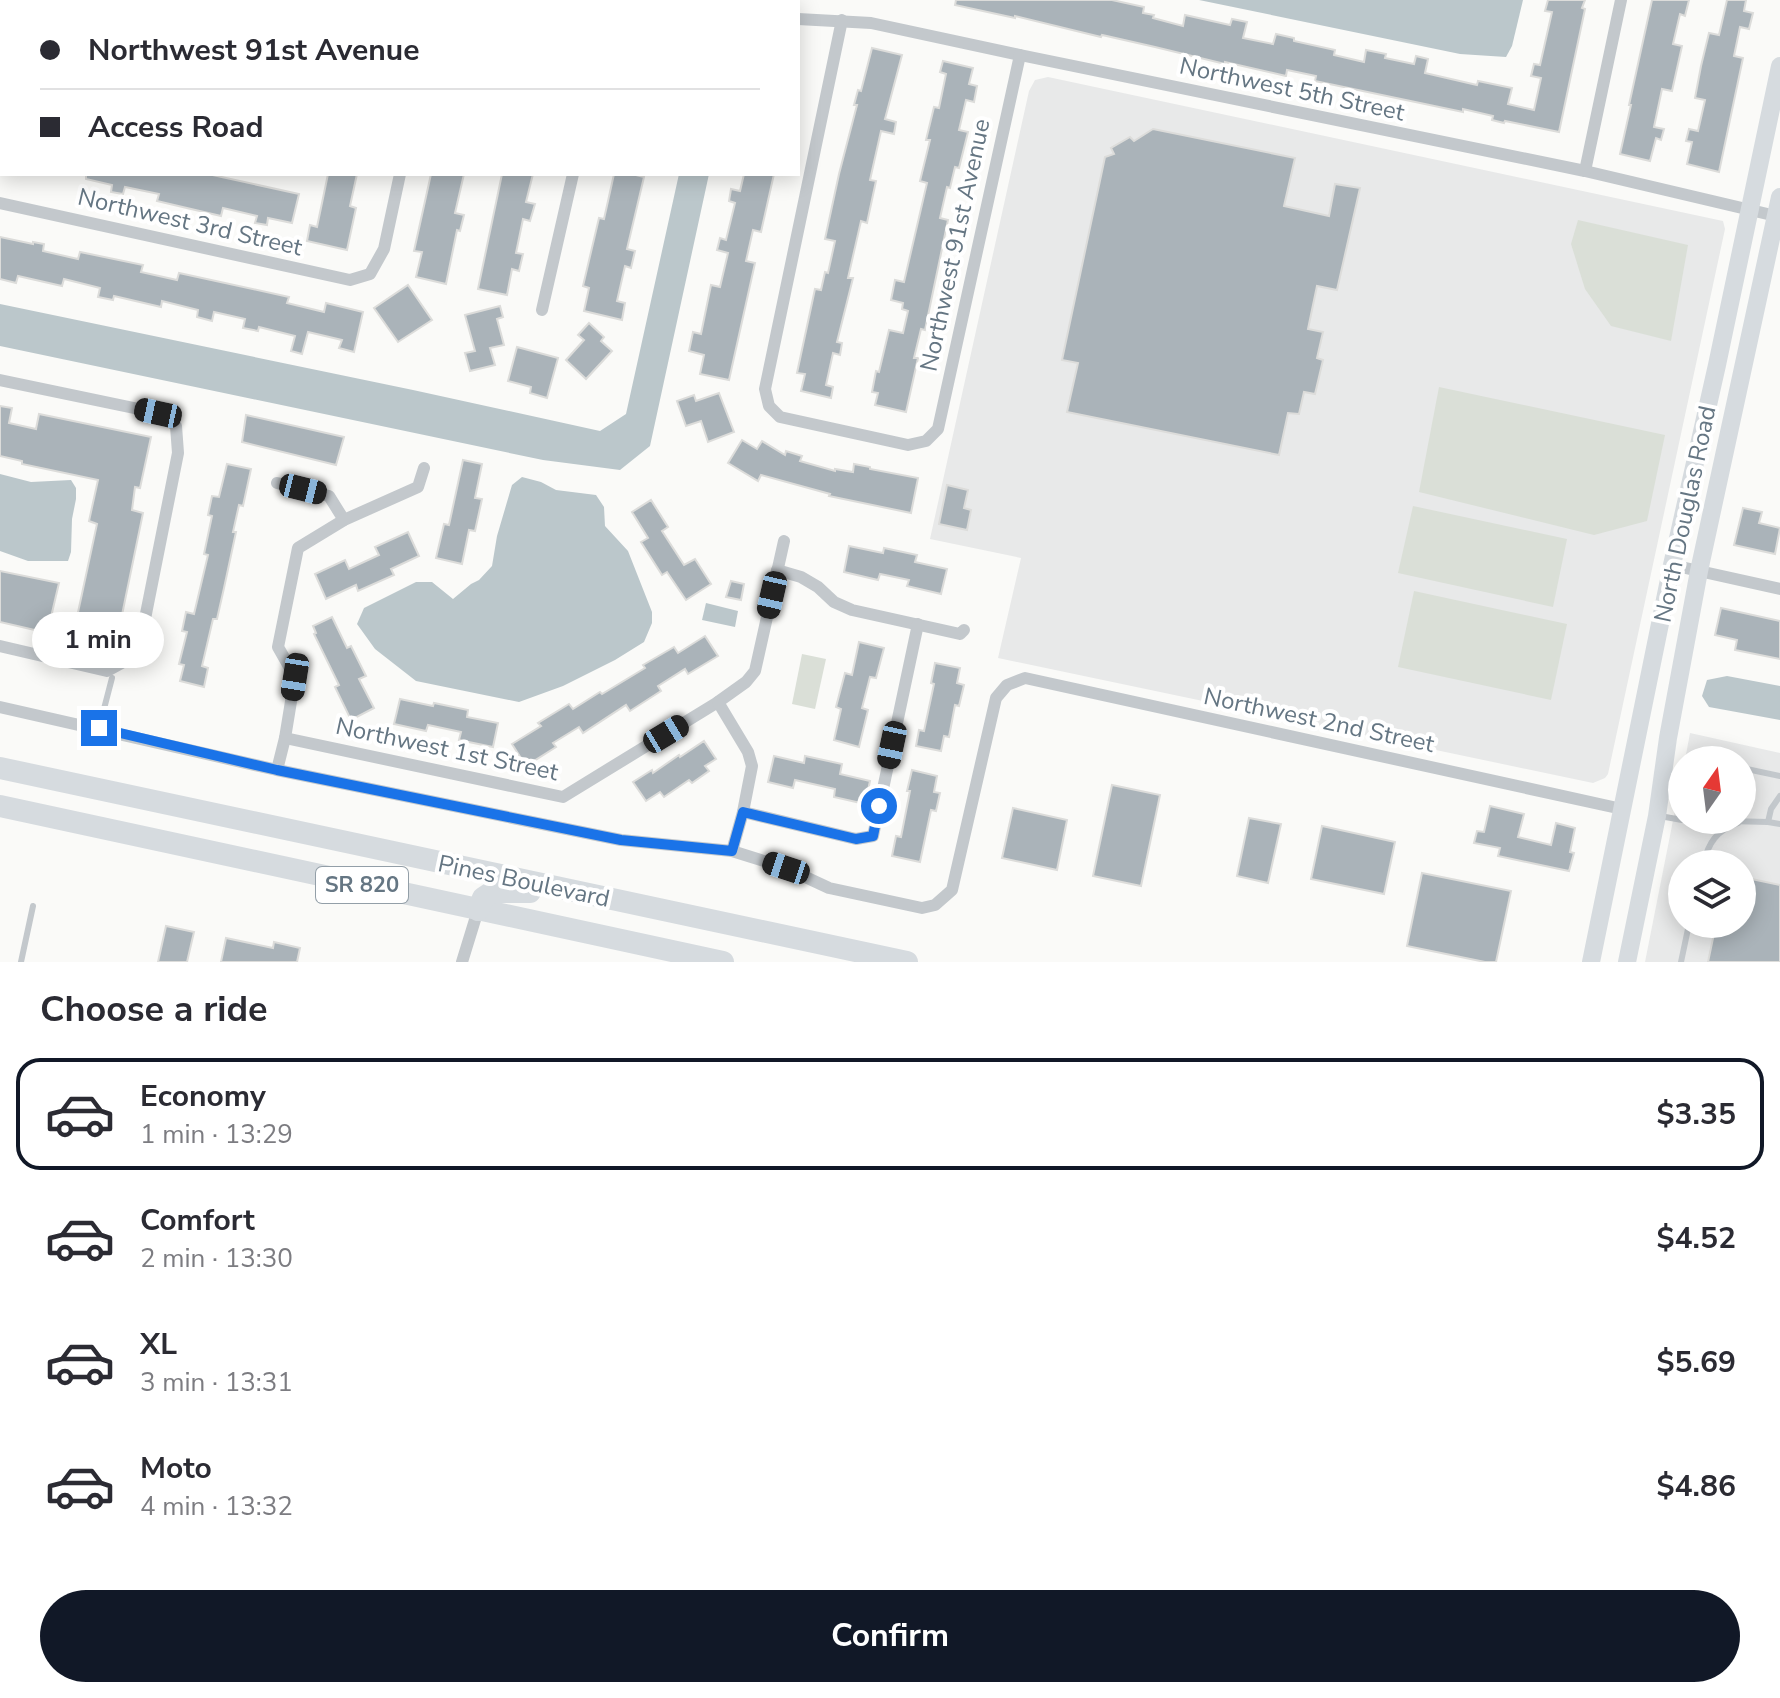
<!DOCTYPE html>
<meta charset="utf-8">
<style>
body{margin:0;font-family:"Nunito Sans",sans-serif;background:#f7f7f7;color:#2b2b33;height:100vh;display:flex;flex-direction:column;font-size:30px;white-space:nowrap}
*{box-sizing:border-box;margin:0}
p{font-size:26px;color:#7c7c81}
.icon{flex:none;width:44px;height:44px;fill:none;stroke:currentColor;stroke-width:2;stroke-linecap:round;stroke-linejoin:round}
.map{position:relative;height:962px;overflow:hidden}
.side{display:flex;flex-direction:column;background:#fff;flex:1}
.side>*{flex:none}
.top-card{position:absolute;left:0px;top:0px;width:800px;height:176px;box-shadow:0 4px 20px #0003;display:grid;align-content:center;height:176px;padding:0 40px;background:#fff}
.needle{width:52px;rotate:14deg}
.buttons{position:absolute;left:1668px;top:746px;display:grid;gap:16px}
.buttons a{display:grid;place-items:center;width:88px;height:88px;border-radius:50%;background:#fff;box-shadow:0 4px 20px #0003;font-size:40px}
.end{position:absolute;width:36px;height:36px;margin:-18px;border:10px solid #1a73e8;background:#fff;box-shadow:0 0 0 4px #fff}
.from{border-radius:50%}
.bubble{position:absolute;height:56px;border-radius:28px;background:#fff;box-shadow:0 4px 20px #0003;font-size:26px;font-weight:700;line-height:56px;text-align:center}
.car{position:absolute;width:24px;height:48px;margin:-24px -12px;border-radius:10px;box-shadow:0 0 6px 2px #0007;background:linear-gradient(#222 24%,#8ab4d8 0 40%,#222 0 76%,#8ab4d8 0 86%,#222 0)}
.top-card b{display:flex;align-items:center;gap:28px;height:76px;font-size:30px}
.top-card b+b{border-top:2px solid #e1e1e2}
.top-card i{width:20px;height:20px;background:#2b2b33}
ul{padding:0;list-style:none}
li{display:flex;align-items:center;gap:24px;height:112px;margin:0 16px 12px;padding:0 24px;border:4px solid transparent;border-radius:24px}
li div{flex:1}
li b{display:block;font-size:30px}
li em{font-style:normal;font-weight:700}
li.active{border-color:#111827}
li>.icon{width:72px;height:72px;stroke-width:1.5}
h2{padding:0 40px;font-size:36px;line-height:96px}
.primary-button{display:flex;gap:16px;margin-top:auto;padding:16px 40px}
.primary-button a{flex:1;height:92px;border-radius:48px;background:#111827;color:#fff;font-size:32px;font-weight:700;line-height:92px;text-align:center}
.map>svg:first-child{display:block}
.built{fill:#e8e9e9;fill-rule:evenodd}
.green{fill:#dadfd7}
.water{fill:#bbc7cb}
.building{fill:#aab3b9;stroke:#dcdcda;stroke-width:2}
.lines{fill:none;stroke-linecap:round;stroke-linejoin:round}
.lane{stroke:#c3c8cc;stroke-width:6}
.street{stroke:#c3c8cc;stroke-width:12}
.secondary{stroke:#d6dbdf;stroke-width:18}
.highway{stroke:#d6dbdf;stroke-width:22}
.route{stroke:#1a73e8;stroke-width:10}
.labels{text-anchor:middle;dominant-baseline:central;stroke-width:8;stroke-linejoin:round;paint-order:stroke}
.shield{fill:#fff;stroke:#939fa8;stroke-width:2}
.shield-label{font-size:22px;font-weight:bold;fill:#657683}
.street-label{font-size:24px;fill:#657683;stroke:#fff}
</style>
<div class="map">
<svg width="1780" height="962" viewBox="0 0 1780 962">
<rect width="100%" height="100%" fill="#fafaf8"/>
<g class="built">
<polygon points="1048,77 1723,221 1725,229 1608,774 1605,778 1593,783 998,658 1021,558 930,539 1029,91 1035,80"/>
<path d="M1690,733L1780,753V962H1645L1682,775V820H1742V760H1685ZM1682,864H1742V924H1682Z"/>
</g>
<g class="green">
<polygon points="1578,220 1688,245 1671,341 1611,326 1585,289 1571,244"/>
<polygon points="1439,387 1665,435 1647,521 1594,535 1419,492"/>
<polygon points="1413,506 1567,539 1553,607 1398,573"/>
<polygon points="1414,591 1567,624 1551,700 1398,667"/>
<polygon points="802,654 826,659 815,709 792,704"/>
</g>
<g class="water">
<polygon points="1199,0 1523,0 1512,46 1506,57 1460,54"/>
<polygon points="679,174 709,174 650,446 620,470 543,460 0,346 0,304 413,390 600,431 626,414"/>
<polygon points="0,474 31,482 71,480 76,488 76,499 72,519 71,552 68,561 28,561 0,551"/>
<polygon points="522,477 541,482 556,490 596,495 604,507 605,526 628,551 652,612 652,623 644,642 615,660 563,686 519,702 416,681 375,649 357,624 364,608 416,582 432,582 453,599 471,584 479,580 492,566 497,536 512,485"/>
<polygon points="706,603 738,611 735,627 702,620"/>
<polygon points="1727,676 1780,686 1780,720 1709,707 1702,696 1707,680"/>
</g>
<g class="building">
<polygon points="956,0 1112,0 1144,7 1143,13 1154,15 1153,18 1183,26 1185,15 1230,25 1232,19 1247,22 1243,38 1273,44 1276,34 1294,38 1294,41 1335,50 1334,55 1364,62 1366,50 1386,54 1385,58 1414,64 1416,56 1428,59 1425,73 1477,85 1478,81 1512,88 1508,104 1534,110 1541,78 1531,76 1534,64 1540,65 1552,12 1545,11 1548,0 1585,0 1582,8 1585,9 1559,132 1505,121 1504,123 1492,120 1493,116 1463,109 1463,112 1315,81 1316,76 1287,70 1286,76 1225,62 1225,64 1155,47 1102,35 1101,37 1015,16 1015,18 955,5"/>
<polygon points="1652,0 1689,0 1685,16 1680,14 1673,44 1682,46 1672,91 1662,89 1654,127 1664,129 1661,140 1656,138 1650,161 1620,154 1631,105 1629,105"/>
<polygon points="1727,0 1746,0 1744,11 1753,13 1749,29 1740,27 1734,56 1743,58 1719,172 1687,164 1692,142 1686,141 1689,129 1698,131 1705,100 1695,98 1701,66 1709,33 1719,35"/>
<polygon points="872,48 902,55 885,119 896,122 894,134 881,131 870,180 876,181 867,223 861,221 848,278 853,278 837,342 842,343 840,355 833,353 826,385 833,387 831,398 801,391 805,374 797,373 815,289 821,290 825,272 828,273 835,241 825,239 839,174 857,105 854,105 858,90 861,91"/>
<polygon points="943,61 973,68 969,84 977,86 974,102 966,100 959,130 968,132 959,168 955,167 950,188 947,187 940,218 948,220 925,330 921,329 914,358 918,358 906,412 875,405 878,393 872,392 876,371 879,372 889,330 903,333 908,311 902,309 903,303 891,300 895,280 904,282 927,183 920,181 930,140 926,140 934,107 939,108 946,74 940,72"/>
<polygon points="1153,129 1295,158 1284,206 1329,216 1335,184 1360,188 1337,290 1317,286 1308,329 1323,332 1317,358 1323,360 1315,394 1304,392 1299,414 1288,413 1279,455 1067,412 1078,363 1062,360 1105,157 1114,154 1111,148 1130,137 1134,141"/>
<polygon points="86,174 208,174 299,194 292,223 268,218 267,225 255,223 257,216 223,208 221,216 157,201 159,194 125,187 123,194 111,192 112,185 86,179"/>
<polygon points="328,174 357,174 350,206 356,208 347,250 307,241 310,225 317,227"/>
<polygon points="431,174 464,174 455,213 464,215 460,231 457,230 446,284 416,277 422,252 414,251"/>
<polygon points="502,174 533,174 526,202 535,204 530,221 523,219 516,253 523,254 519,271 512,269 507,295 478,289"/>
<polygon points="614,174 632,174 644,177 627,249 635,251 631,268 625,266 617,301 625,303 622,320 584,311 589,288 583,286 599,218 604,219"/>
<polygon points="744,174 774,174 761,232 753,230 746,261 755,263 729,380 700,374 704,355 689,351 693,332 701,334 711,285 720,287 728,253 717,250 720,238 726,240 735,203 729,201 731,189 740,191"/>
<polygon points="0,237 33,244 33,242 44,244 43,251 78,259 80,252 143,265 141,272 177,280 179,273 280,295 289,297 287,303 324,312 326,303 363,312 354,352 339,348 342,340 308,332 302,354 291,351 295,336 259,327 258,331 243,328 245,319 214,312 212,321 197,317 198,310 162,301 161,307 114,296 113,300 98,297 100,288 64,279 62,286 18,276 16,283 0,279"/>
<polygon points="408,285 432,320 398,342 374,308"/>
<polygon points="500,306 503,317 497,319 504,345 490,348 495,365 470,371 465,353 475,351 465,315"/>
<polygon points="589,323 604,337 601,341 612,351 586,379 566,360 584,340 578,335"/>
<polygon points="517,347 558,358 547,398 530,393 531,387 508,381"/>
<polygon points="719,393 734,432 708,442 701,421 686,426 677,401 694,395 696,401"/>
<polygon points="0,406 12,408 9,423 36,429 39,414 151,437 140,488 135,487 132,510 143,513 116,644 109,642 106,653 64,642 65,637 0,622 0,571 59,583 51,617 77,617 97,524 89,521 98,480 22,464 22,461 0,456"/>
<polygon points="246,415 344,437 336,465 242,442"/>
<polygon points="742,440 757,449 762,441 785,455 786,451 802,456 800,461 835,471 835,469 853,472 854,464 870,467 870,469 918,478 911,513 829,496 830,494 761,475 758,481 728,463"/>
<polygon points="463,460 482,464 475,498 482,499 475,531 469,530 462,564 436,558 444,524 449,525"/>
<polygon points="227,464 251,469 243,506 239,505 233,532 236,532 224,588 217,619 213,619 202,666 208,668 204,687 180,681 184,665 179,664 187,632 182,631 186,612 194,614 208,555 204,554 212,516 208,515 212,496 219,497"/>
<polygon points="947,485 968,490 964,508 971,510 967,530 939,524"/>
<polygon points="651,500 668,527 662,531 684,565 695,559 711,584 686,600 667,572 662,575 641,542 648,538 632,512"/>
<polygon points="1743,508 1762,512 1759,523 1780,528 1775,554 1734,545"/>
<polygon points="408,532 419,556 391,569 394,575 358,591 356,585 326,599 315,574 345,560 349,569 379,555 375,547"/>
<polygon points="849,546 883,553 884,548 917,555 915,562 947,569 941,594 907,586 909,580 880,574 878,580 844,572"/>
<polygon points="731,581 744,584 741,600 726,597"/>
<polygon points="1721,608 1780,621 1780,659 1735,650 1737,640 1715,635"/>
<polygon points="332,617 347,648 351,646 366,676 359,679 374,708 351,720 335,687 339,685 314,634 316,633 313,626"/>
<polygon points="705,636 718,656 688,674 685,669 658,686 661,691 630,711 626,705 583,733 579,727 553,743 556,747 526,766 512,744 541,726 538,723 569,704 573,709 600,692 602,694 645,668 643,665 674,647 678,653"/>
<polygon points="859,642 884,648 876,678 870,677 862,708 868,710 859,747 834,740 841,709 836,707 845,673 852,675"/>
<polygon points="935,663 960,668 957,683 964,685 959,706 955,705 949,737 944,736 941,751 916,746 919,730 924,731 934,684 931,683"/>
<polygon points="400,699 433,706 434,703 468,710 467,717 498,723 493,747 459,740 461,732 428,725 426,731 394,724"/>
<polygon points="704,741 716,759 705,766 709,771 692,783 689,780 664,797 660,792 646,801 633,782 652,770 653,773 679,755 680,757"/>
<polygon points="774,756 804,763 805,756 842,764 840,774 870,781 865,804 834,797 835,789 795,780 793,788 768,782"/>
<polygon points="912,770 937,776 934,792 940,793 936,811 931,810 920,862 892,856 896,836 901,837 910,791 907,791"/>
<polygon points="1112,785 1160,795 1141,886 1093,876"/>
<polygon points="1490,806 1524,814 1518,837 1551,845 1556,823 1575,828 1570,852 1574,853 1569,871 1498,856 1500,848 1474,843 1477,831 1484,832"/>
<polygon points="1013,808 1067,820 1057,870 1002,858"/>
<polygon points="1249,818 1281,824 1268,883 1237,876"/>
<polygon points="1322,826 1395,842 1384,894 1311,879"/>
<polygon points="1422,873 1511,891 1496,962 1485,962 1407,946"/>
<polygon points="1742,877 1780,885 1780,962 1708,962 1716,924 1742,924"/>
<polygon points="166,926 194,932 187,962 158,962"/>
<polygon points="226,938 273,948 274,942 300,948 297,962 221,962"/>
</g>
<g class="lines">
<g class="lane">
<polyline points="99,728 112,678"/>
<polyline points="1697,758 1704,760"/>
<polyline points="1742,768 1780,776"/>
<polyline points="1660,816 1682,820"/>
<polyline points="1689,820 1768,822 1780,824"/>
<polyline points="1768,822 1771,809 1780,796"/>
<path d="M1703,864C1709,842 1716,831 1738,823"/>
<polyline points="21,962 33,906"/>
<polyline points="1681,962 1689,924"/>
</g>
<g class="street">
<polyline points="690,0 699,2"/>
<polyline points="438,2 438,0"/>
<polyline points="612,2 612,0"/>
<polyline points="798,19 871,23 1020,55 1585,171 1776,216"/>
<polyline points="842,20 765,389 769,406 780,417 908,445 926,441 938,429 1020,55"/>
<polyline points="0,29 2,29"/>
<polyline points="1585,171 1621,0"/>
<polyline points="0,203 350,280 370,274 384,249 400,174"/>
<polyline points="542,310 573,174"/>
<polyline points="0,380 158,413 176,426 178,453 139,649 127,660 107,671 0,646"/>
<polyline points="277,483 329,496 344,520"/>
<polyline points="1672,565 1780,589"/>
<polyline points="777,570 801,577 818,587 834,602 852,610 960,634 964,630"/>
<polyline points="0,707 277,770 621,840 732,851 786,868 829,888 922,908 935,905 952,890 996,698 1007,685 1025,678 1622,809"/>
<polyline points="285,738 563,797 718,702"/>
<polyline points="277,770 285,738 295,677 278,647 298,548 344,520 418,487 424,468"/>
<polyline points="743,812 856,839 873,836 918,624"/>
<polyline points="732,851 743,812 752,766 748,752 718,702 746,682 755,671 784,541"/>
<polyline points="462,962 478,910"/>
</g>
<g class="secondary">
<polyline points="1591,962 1672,565 1717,365 1780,66"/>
<polyline points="1627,962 1657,816 1668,738 1699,571 1780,197"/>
</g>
<g class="highway">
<polyline points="0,768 907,962"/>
<polyline points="0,806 723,962"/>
<polyline points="478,910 483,898 492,892 530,892"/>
</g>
</g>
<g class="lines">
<polyline class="route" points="99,728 277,770 621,840 732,851 743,812 856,839 873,836 879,806"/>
</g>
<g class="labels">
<rect class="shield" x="316" y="867" width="92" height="36" rx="6"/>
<g class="shield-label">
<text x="362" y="885">SR 820</text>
</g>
<g class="street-label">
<text transform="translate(1292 89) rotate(12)">Northwest 5th Street</text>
<text transform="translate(190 222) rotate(13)">Northwest 3rd Street</text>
<text transform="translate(955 245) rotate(-78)">Northwest 91st Avenue</text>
<text transform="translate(1685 514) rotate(-78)">North Douglas Road</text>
<text transform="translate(1319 720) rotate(12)">Northwest 2nd Street</text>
<text transform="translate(447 749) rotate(12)">Northwest 1st Street</text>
<text transform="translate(524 881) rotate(12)">Pines Boulevard</text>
</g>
</g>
</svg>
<div class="buttons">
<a><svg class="needle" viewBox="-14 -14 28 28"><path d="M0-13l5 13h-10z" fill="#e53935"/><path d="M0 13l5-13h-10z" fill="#7c7c81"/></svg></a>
<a><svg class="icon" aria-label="layers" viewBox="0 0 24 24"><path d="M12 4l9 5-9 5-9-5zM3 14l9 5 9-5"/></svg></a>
</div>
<i class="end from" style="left:879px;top:806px"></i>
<i class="end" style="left:99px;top:728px"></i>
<div class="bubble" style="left:32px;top:612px;width:132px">1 min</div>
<i class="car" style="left:158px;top:413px;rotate:282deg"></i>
<i class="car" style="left:303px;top:489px;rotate:104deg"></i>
<i class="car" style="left:772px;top:595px;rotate:193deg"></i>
<i class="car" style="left:295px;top:677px;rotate:189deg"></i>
<i class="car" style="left:666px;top:734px;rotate:59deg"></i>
<i class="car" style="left:892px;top:745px;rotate:192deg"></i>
<i class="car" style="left:786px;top:868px;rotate:288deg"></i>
<div class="top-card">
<b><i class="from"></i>Northwest 91st Avenue</b>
<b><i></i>Access Road</b>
</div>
</div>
<section class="side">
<h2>Choose a ride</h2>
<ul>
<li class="active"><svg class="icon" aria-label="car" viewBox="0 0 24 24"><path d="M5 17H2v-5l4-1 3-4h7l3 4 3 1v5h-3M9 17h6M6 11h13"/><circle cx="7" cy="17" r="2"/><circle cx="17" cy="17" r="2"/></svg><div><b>Economy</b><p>1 min · 13:29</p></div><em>$3.35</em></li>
<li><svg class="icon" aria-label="car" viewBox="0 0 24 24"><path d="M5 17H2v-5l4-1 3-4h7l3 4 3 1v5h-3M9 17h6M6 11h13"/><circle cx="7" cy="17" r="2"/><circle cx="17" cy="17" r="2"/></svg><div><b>Comfort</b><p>2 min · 13:30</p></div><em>$4.52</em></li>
<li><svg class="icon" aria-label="car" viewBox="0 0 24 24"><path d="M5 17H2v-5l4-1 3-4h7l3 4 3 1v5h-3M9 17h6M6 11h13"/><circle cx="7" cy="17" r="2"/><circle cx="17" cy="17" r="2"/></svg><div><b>XL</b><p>3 min · 13:31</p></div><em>$5.69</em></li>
<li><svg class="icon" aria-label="car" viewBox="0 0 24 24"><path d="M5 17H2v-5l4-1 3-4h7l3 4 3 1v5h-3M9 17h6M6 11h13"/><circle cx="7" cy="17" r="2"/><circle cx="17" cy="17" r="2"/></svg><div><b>Moto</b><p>4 min · 13:32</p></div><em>$4.86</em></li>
</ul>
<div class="primary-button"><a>Confirm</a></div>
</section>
